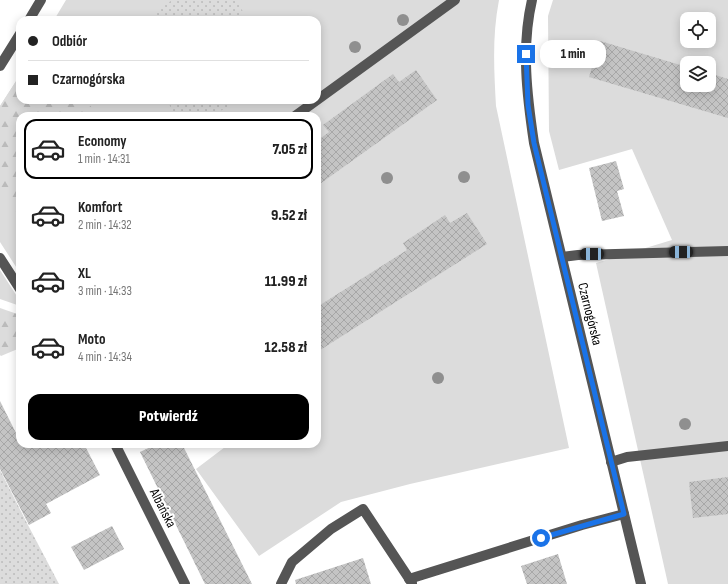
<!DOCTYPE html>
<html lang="pl">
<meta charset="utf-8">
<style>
body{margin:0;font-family:"Sofia Sans Condensed",sans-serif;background:#f6f6f6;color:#222;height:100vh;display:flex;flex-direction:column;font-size:15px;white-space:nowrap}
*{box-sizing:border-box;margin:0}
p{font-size:13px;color:#767676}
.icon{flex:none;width:22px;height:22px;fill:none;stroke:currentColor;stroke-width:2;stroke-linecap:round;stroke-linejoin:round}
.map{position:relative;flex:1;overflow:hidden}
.sheet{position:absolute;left:16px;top:112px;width:305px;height:336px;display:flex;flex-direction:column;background:#fff;border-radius:12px;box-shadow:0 2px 10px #0003}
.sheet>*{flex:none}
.hud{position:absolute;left:16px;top:16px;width:305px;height:88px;border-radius:12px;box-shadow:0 2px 10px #0003;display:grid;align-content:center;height:88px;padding:0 12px;background:#fff}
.controls{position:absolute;left:680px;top:12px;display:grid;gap:8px}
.controls a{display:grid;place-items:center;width:36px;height:36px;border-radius:8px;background:#fff;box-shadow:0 2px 10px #0003;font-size:20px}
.end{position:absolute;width:18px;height:18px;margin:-9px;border:5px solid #1a73e8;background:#fff;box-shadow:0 0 0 2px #fff}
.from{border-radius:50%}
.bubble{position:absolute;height:28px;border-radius:12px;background:#fff;box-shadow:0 2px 10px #0003;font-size:13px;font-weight:800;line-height:28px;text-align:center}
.car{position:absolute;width:12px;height:24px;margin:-12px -6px;border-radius:5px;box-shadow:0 0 3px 1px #0007;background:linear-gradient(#222 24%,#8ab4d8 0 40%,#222 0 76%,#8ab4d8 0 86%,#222 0)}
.hud b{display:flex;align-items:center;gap:14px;height:38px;font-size:15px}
.hud b+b{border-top:1px solid #e0e0e0}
.hud i{width:10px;height:10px;background:#222}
ul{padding:7px 0 0;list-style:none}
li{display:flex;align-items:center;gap:12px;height:60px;margin:0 8px 6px;padding:0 4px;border:2px solid transparent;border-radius:12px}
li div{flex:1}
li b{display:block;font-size:15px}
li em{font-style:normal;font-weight:800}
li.active{border-color:#000}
li>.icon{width:36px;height:36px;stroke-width:1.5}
.cta{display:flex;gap:8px;margin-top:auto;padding:8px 12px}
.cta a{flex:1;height:46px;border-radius:12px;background:#000;color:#fff;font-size:16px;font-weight:800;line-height:46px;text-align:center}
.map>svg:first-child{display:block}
.green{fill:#dcdcdc;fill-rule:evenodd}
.forest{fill:url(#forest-firs)}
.park{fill:url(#park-dots)}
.building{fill:url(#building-cross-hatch)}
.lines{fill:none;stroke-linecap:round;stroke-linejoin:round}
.minor{stroke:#555;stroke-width:10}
.tree{fill:#8f8f8f}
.route{stroke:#1a73e8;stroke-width:5}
.labels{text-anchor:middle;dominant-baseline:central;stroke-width:4;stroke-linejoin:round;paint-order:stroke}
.street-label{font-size:14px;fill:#000;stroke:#fff}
</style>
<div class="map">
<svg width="728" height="584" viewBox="0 0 728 584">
<defs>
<pattern id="forest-firs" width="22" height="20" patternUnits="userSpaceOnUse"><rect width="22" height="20" fill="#dcdcdc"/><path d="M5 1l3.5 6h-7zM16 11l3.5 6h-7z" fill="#bbb"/></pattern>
<pattern id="park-dots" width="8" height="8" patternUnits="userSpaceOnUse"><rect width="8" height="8" fill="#dcdcdc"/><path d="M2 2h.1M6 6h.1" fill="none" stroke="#bbb" stroke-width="1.8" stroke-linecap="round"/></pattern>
<pattern id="building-cross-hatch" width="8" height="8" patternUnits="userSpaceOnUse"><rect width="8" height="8" fill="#c4c4c4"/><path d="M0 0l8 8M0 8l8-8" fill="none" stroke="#a7a7a7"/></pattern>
</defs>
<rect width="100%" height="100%" fill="#fff"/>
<g class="green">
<path d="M66,0H499C492,36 494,70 496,106L569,448L410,484L341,502L259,556L196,469L229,444H317V116H20V273L0,242V106L20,75V100H317V20H54Z"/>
<path d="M553,0H728V584H668L596,263L672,240L632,149L559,170L549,131L548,16ZM687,19H709V41H687ZM687,63H709V85H687Z"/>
<polygon points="0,270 20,301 20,306 0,299"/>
</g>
<g class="forest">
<polygon points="20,75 20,100 86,100 98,116 20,116 20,216 6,201 0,189 0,106"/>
<polygon points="0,308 20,315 20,348 1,356 0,355"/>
</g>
<g class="park">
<polygon points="172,0 236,0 248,20 145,20"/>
<polygon points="167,100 239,100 212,116 175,116"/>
<polygon points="0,470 29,527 59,584 0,584"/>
</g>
<g class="building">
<polygon points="600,41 687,67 687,85 709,85 709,73 728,79 728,118 589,77"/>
<polygon points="416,70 437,100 317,186 317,141 329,132 323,125 393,74 399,82"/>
<polygon points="616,161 624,189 617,191 624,216 602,221 589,168"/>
<polygon points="467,213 487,244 317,352 317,307 407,250 403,243 445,215 450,223"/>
<polygon points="0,401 20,441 20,444 84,444 100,475 46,504 51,513 29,525 0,469"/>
<polygon points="157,444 182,444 252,584 205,584 140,452"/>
<polygon points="728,477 728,514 693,518 689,482"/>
<polygon points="112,526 124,549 84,570 71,547"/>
<polygon points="558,554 567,584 527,584 521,566"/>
<polygon points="363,558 371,584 296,584 295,580"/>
</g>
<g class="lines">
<g class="minor">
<path d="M532,0C521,47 527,96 534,143L641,584"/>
<polyline points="29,20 41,0"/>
<polyline points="0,66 20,34"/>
<polyline points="295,116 455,0"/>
<polyline points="562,257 578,255 728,251"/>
<polyline points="0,258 20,289"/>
<polyline points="115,444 185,584"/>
<polyline points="611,462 627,457 728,446"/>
<polyline points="409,579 582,525 624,514"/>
<polyline points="281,584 292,562 331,529 363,509 412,583"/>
</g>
</g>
<g class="tree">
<circle cx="403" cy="20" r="6"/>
<circle cx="355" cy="47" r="6"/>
<circle cx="464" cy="177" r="6"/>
<circle cx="387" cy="178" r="6"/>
<circle cx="438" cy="378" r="6"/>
<circle cx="685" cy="424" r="6"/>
</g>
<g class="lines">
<polyline class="route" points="526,54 528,105 534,143 624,514 541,538"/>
</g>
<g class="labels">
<g class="street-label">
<text transform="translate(590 314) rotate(76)">Czarnogórska</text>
<text transform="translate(163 508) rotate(63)">Albańska</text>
</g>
</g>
</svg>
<div class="controls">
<a><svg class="icon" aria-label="locate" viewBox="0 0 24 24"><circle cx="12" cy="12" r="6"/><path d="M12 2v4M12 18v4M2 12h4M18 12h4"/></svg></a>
<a><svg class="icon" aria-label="layers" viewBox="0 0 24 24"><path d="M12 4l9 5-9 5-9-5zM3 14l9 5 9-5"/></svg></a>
</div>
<i class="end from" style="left:541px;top:538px"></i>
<i class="end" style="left:526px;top:54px"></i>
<div class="bubble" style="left:540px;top:40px;width:66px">1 min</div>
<i class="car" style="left:681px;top:252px;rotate:269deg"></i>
<i class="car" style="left:592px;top:254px;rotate:269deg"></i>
<div class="hud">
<b><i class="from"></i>Odbiór</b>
<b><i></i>Czarnogórska</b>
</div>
<section class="sheet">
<ul>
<li class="active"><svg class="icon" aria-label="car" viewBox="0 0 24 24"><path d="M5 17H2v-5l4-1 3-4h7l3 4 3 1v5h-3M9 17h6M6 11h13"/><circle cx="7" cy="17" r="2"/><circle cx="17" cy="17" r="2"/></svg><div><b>Economy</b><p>1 min · 14:31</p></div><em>7.05 zł</em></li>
<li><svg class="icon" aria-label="car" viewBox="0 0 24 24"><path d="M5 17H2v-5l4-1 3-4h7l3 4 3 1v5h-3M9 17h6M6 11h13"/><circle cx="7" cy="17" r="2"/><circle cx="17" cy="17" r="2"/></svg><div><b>Komfort</b><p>2 min · 14:32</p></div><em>9.52 zł</em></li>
<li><svg class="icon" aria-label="car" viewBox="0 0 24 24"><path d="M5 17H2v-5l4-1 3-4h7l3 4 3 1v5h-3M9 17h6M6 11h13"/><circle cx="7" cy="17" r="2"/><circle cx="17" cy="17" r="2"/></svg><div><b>XL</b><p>3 min · 14:33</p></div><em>11.99 zł</em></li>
<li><svg class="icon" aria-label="car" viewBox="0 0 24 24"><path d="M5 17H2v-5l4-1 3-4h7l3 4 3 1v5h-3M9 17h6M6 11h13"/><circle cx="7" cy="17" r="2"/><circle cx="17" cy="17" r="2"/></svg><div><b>Moto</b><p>4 min · 14:34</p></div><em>12.58 zł</em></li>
</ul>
<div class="cta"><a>Potwierdź</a></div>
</section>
</div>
